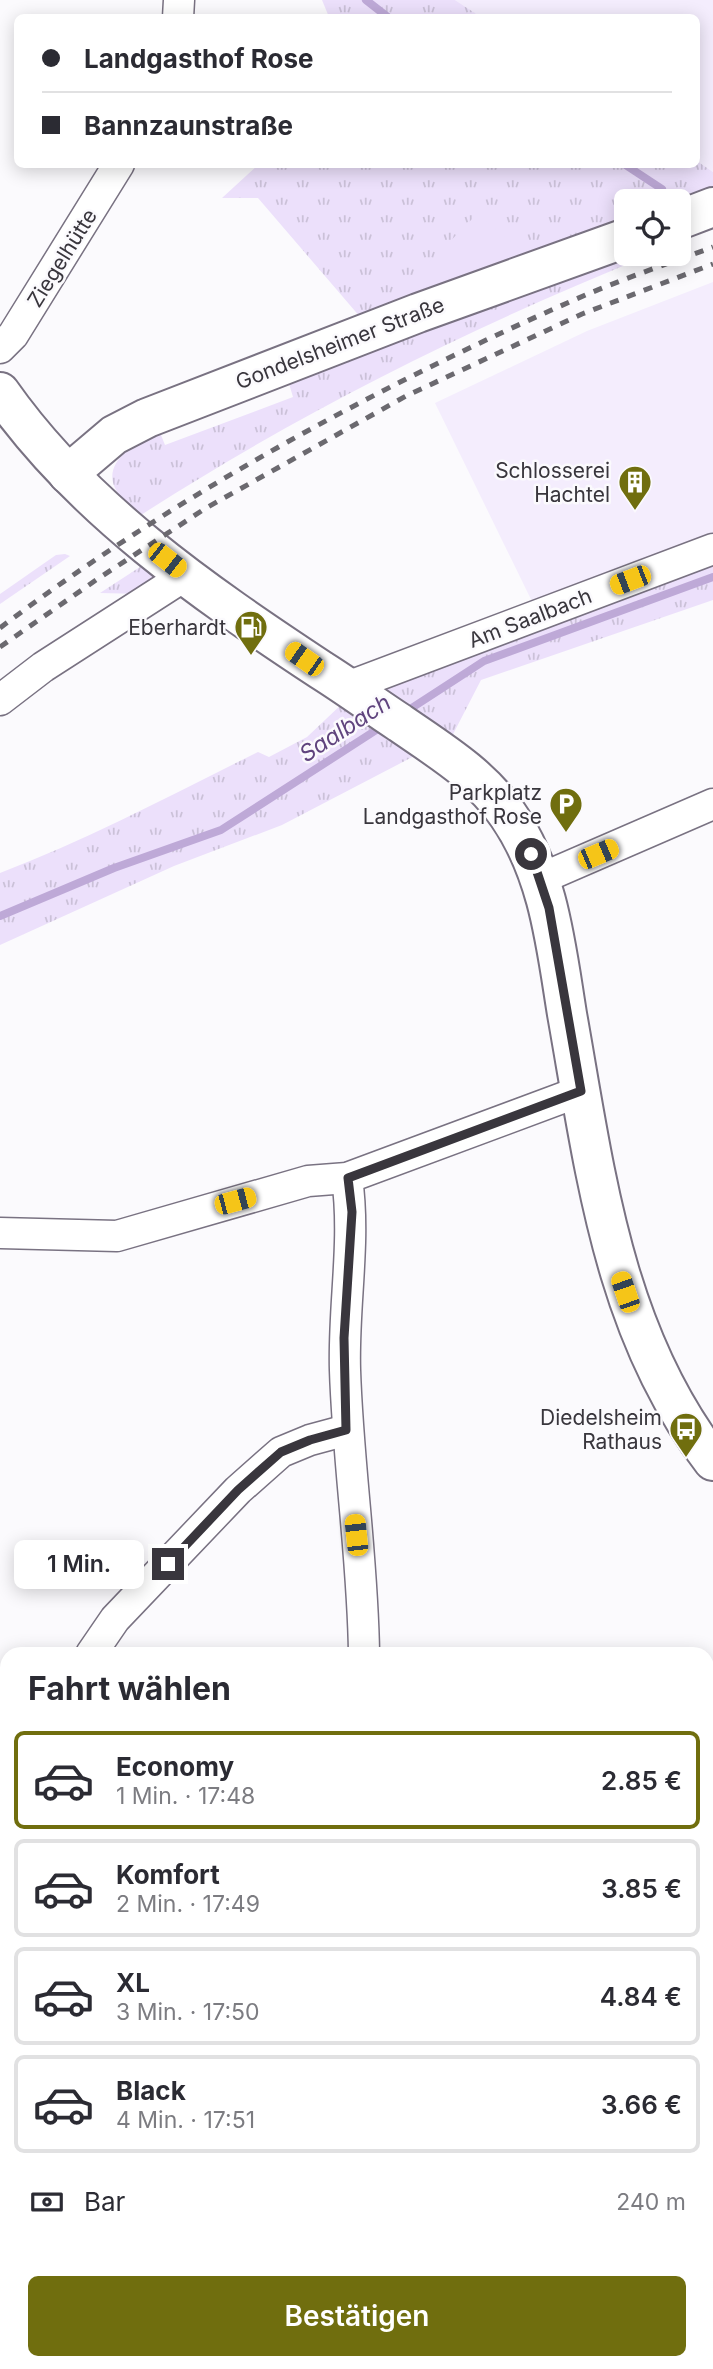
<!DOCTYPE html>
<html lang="de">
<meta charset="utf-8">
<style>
body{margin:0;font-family:Inter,sans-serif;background:#f2f2f3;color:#2b2b33;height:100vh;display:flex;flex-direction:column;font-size:26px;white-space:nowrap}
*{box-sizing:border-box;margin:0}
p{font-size:23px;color:#7c7c81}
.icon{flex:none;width:38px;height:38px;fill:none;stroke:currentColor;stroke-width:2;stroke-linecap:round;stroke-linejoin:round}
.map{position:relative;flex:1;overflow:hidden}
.details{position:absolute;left:0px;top:1647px;width:714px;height:723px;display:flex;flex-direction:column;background:#fff;border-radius:21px 21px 0 0;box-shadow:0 4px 18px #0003}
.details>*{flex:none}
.guide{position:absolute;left:14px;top:14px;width:686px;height:154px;border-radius:10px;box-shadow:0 4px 18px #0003;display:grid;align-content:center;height:154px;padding:0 28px;background:#fff}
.buttons{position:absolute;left:614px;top:189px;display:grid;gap:14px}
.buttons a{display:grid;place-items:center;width:77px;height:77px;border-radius:10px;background:#fff;box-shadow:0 4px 18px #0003;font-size:35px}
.end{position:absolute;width:32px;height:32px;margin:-16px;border:9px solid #39363d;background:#fff;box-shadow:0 0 0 4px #fff}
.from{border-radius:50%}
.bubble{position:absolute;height:49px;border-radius:10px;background:#fff;box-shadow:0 4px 18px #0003;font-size:23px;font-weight:600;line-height:49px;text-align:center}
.car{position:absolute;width:21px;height:42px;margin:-21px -10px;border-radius:9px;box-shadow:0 0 5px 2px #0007;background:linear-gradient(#f5c518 24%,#345 0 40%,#f5c518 0 76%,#345 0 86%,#f5c518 0)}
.guide b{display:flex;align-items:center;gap:24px;height:66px;font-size:26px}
.guide b+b{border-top:2px solid #e1e1e2}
.guide i{width:18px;height:18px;background:#2b2b33}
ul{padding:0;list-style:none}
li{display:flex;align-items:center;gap:21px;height:98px;margin:0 14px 10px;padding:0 14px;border:4px solid #e1e1e2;border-radius:10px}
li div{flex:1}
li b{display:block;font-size:26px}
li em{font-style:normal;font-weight:600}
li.current{border-color:#706e0e}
li>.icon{width:63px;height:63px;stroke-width:1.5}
h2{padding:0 28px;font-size:32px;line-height:84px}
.pay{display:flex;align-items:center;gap:18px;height:77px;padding:0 28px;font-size:26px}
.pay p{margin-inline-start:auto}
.action{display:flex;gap:14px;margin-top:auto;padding:14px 28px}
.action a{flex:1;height:80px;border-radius:10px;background:#706e0e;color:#fff;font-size:28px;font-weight:600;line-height:80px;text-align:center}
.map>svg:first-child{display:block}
.built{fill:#f4edfd}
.grass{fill:url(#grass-tufts)}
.cemetery{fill:url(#cemetery-stones)}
.green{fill:#ece0fb}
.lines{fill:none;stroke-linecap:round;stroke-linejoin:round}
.stream{stroke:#bea9d7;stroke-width:8}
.street-casing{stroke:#797282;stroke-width:33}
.secondary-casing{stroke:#797282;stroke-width:42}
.street{stroke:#fff;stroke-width:30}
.secondary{stroke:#fff;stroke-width:38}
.rail{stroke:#6b696f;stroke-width:5;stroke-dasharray:9 9;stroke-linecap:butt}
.route{stroke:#39363d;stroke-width:9}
.labels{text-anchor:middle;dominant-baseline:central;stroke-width:5;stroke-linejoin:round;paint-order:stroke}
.street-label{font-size:21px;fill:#39363d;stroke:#fbfafd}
.poi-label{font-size:21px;fill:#39363d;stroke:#fbfafd;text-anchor:end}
.water-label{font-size:23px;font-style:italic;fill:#60447e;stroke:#fbfafd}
</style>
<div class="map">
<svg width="713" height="2369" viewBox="0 0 713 2369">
<defs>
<pattern id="grass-tufts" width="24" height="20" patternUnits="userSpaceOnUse" patternTransform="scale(1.75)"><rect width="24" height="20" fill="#ece0fb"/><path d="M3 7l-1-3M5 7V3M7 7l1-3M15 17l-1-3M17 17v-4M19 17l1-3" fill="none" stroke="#cbc1d8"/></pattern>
<pattern id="cemetery-stones" width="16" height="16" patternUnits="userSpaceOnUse" patternTransform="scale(1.75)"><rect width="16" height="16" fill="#ece0fb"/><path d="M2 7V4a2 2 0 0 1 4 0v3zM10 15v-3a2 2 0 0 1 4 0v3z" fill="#cbc1d8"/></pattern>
</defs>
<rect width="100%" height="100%" fill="#fbfafd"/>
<g class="built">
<polygon points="455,0 713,0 713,172 697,161 696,18 481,17"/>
<polygon points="713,282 713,560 544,626 435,403 587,331"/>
</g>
<g class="grass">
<polygon points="322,0 455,0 481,17 329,17"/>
<polygon points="697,161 713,172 713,191 679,201 626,201 626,222 361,318 258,198 222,198 258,165 696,164"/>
<path d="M633,254H652C474,326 302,411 141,515C87,477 119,454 157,425L165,445L293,397L287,377Z"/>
<polygon points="65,554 70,556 0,604 0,594 56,555"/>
<polygon points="713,560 713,600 481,680 449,742 370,692"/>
<polygon points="143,565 153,572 155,581 142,594 100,593"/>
<path d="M344,702L422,752L282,825L174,866L0,945V873C89,839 173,794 258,752L269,757L307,737Z"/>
<polygon points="713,1793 713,2039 707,2031 707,1797"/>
</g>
<polygon class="cemetery" points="713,2110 713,2254 707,2259 707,2115"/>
<polygon class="green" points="477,214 529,256 416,297 411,281"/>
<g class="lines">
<g class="stream">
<polyline points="366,0 389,18"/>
<polyline points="624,164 662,189"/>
<polyline points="404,713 484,661 713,577"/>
<polyline points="0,916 114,868 221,830 384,725"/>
</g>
<defs>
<g id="street">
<polyline points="178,18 179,0"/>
<polyline points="0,348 13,335 119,164"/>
<polyline points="347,687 713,549"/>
<polyline points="0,700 43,667 186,575"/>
<polyline points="540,879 713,804"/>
<path d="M347,1178C356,1242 343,1306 345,1370C348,1465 363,1559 364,1654"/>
<polyline points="0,1233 117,1236 308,1181 347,1178 581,1091"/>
<polyline points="91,1654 115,1619 238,1490 281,1452 310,1440 347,1430"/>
<polyline points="0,1821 7,1802"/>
<polyline points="0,2063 7,2089"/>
<polyline points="75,2362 76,2369"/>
<polyline points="657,2362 664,2369"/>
<polyline points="340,2369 341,2362"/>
<polyline points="621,2369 634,2362"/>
</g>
<g id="secondary">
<polyline points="679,220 713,207"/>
<path d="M0,392C82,509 203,592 321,670C348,687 374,706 400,723C439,750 481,775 508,815C549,874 556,946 567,1014C595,1171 613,1332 713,1461"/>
<polyline points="68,474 114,435 147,418 418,313 626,238"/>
</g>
</defs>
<use href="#street" class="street-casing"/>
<use href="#secondary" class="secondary-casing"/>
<use href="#street" class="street"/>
<use href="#secondary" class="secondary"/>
<g class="rail">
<path d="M0,628C173,497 376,387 574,300C619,280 667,264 713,247"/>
<polyline points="0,647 96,580 206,508 406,396 582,314 713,264"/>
</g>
</g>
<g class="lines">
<polyline class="route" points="168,1564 238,1490 281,1452 310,1440 346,1430 344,1338 352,1212 348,1178 581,1091 549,908 531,854"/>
</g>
<defs>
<symbol id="building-pin" viewBox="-11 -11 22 30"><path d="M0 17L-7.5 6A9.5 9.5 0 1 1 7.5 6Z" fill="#706e0e" stroke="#fbfafd"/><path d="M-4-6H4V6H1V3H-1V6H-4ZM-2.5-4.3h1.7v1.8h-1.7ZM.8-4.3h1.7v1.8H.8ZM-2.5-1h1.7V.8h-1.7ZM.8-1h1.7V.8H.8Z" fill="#fff"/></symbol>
<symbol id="fuel-pin" viewBox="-11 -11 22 30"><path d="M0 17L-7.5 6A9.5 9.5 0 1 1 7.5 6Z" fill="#706e0e" stroke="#fbfafd"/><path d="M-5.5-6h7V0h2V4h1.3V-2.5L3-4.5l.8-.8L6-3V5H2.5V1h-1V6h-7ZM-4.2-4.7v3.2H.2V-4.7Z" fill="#fff"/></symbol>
<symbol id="parking-pin" viewBox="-11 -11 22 30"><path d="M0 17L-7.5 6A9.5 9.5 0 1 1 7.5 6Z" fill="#706e0e" stroke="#fbfafd"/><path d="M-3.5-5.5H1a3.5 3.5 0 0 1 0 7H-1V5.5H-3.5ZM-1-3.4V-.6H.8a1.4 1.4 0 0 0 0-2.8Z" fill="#fff"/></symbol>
<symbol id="bus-pin" viewBox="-11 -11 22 30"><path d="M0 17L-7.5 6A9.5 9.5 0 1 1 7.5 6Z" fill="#706e0e" stroke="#fbfafd"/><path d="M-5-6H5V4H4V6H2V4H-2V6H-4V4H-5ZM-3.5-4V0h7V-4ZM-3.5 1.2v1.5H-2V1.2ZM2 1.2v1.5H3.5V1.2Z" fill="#fff"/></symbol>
</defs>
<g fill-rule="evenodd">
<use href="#building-pin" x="616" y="463" width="38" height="52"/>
<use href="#fuel-pin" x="232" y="608" width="38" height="52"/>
<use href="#parking-pin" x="547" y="785" width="38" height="52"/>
<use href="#bus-pin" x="667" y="1410" width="38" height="52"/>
</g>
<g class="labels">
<g class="street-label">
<text transform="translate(62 258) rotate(-58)">Ziegelhütte</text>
<text transform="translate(340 343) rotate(-21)">Gondelsheimer Straße</text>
<text transform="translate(530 618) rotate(-21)">Am Saalbach</text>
</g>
<g class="poi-label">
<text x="610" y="470">Schlosserei<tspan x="610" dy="24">Hachtel</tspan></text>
<text x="226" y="627">Eberhardt</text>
<text x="542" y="792">Parkplatz<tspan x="542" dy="24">Landgasthof Rose</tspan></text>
<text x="662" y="1417">Diedelsheim<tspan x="662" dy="24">Rathaus</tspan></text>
</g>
<g class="water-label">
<text transform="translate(345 728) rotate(-33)">Saalbach</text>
</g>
</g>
</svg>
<div class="buttons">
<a><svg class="icon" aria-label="locate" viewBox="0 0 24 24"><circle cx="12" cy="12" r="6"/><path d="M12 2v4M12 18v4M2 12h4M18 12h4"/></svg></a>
</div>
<i class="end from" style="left:531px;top:854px"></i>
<i class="end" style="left:168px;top:1564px"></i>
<div class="bubble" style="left:14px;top:1540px;width:130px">1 Min.</div>
<i class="car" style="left:167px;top:560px;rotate:128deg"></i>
<i class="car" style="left:630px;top:580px;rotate:249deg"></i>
<i class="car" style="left:304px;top:659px;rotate:305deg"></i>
<i class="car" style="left:598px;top:854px;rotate:67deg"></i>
<i class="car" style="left:235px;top:1201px;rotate:75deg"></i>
<i class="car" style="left:625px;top:1292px;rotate:341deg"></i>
<i class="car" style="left:356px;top:1535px;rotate:354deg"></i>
<div class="guide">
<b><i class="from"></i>Landgasthof Rose</b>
<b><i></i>Bannzaunstraße</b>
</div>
<section class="details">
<h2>Fahrt wählen</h2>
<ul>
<li class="current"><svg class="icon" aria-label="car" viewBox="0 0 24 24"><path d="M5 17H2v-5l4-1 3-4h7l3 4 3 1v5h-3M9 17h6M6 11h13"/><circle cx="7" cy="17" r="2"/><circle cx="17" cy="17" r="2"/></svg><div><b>Economy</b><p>1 Min. · 17:48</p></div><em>2.85 €</em></li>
<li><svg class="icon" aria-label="car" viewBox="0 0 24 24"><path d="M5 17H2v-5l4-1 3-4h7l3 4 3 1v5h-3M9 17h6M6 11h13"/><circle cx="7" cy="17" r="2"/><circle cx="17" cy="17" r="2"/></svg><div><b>Komfort</b><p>2 Min. · 17:49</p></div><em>3.85 €</em></li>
<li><svg class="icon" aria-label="car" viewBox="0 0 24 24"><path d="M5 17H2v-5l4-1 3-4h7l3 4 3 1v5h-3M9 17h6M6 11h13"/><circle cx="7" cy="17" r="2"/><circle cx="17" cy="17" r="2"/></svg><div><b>XL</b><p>3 Min. · 17:50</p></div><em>4.84 €</em></li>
<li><svg class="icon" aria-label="car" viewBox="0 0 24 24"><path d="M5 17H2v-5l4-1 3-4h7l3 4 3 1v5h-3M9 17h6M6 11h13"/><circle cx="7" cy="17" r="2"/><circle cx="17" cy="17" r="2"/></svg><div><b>Black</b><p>4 Min. · 17:51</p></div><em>3.66 €</em></li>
</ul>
<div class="pay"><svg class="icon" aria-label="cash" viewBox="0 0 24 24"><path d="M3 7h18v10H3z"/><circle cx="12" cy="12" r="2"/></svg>Bar<p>240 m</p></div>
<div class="action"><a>Bestätigen</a></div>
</section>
</div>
